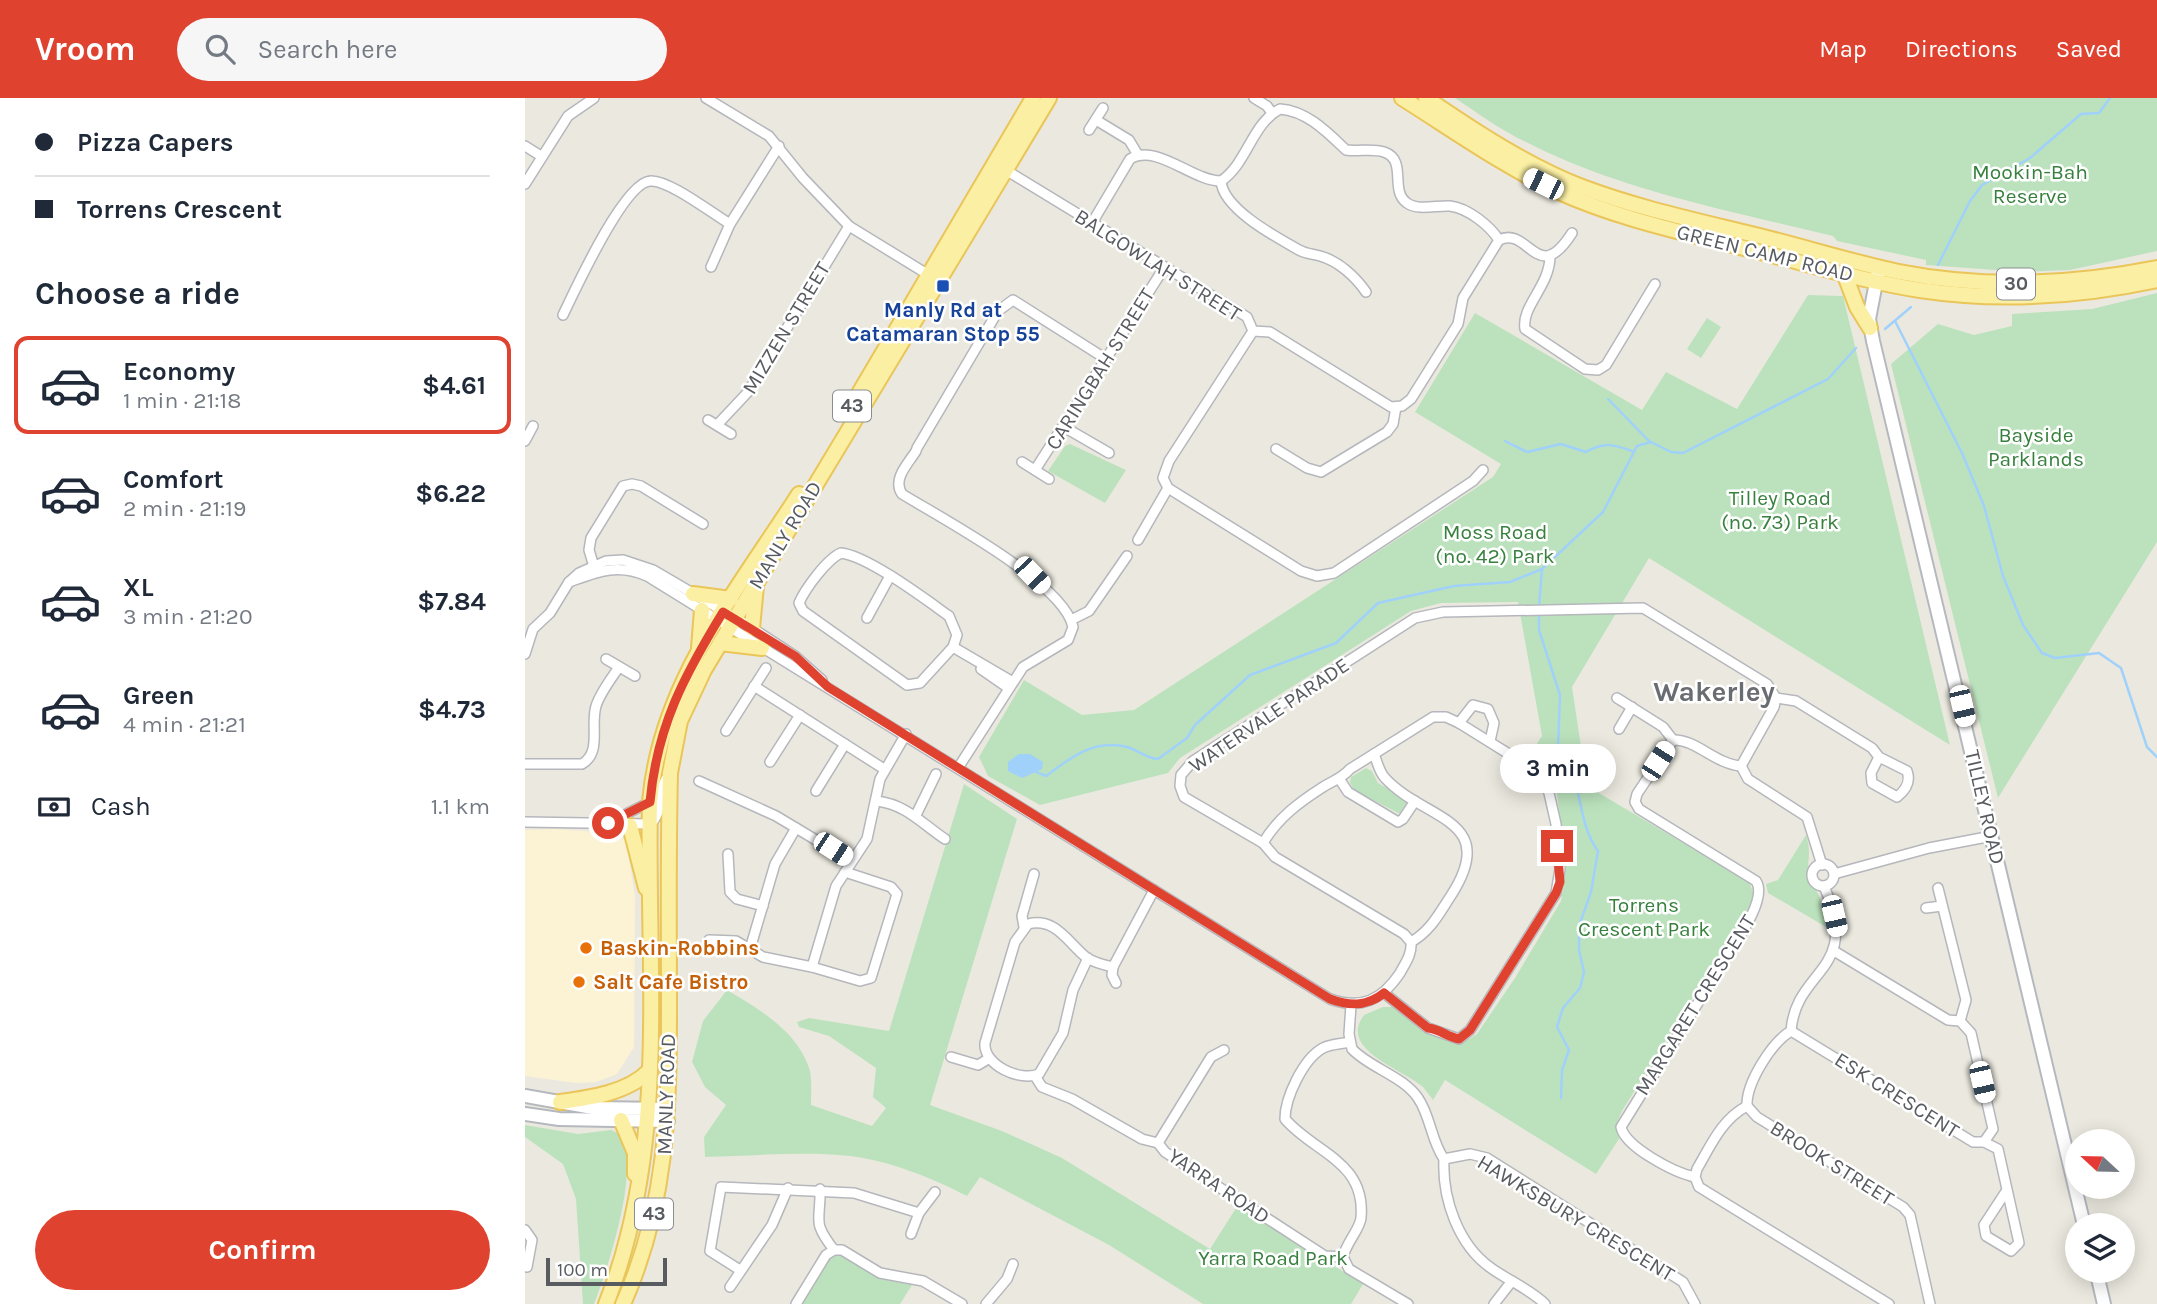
<!DOCTYPE html>
<meta charset="utf-8">
<style>
body{margin:0;font-family:Karla,sans-serif;background:#f6f6f7;color:#1f2937;height:100vh;display:flex;flex-direction:column;font-size:26px;white-space:nowrap}
*{box-sizing:border-box;margin:0}
p{font-size:23px;color:#747a83}
.icon{flex:none;width:38px;height:38px;fill:none;stroke:currentColor;stroke-width:2;stroke-linecap:round;stroke-linejoin:round}
.map{position:relative;flex:1;overflow:hidden}
.panel{display:flex;flex-direction:column;background:#fff;width:525px}
.panel>*{flex:none}
.guide{display:grid;align-content:center;height:154px;padding:0 35px;background:#fff}
.needle{width:46px;rotate:292deg}
.controls{position:absolute;left:1540px;top:1031px;display:grid;gap:14px}
.controls a{display:grid;place-items:center;width:70px;height:70px;border-radius:50%;background:#fff;box-shadow:0 4px 18px #0003;font-size:35px}
.scale{position:absolute;left:21px;bottom:18px;width:121px;box-sizing:border-box;padding-left:7px;border:4px solid #585b60;border-top:0;font-size:19px;line-height:24px;white-space:nowrap;color:#585b60;-webkit-text-stroke:5px #fff;paint-order:stroke}
.end{position:absolute;width:32px;height:32px;margin:-16px;border:9px solid #e04230;background:#fff;box-shadow:0 0 0 4px #fff}
.from{border-radius:50%}
.bubble{position:absolute;height:49px;border-radius:24px;background:#fff;box-shadow:0 4px 18px #0003;font-size:23px;font-weight:700;line-height:49px;text-align:center}
.car{position:absolute;width:21px;height:42px;margin:-21px -10px;border-radius:9px;box-shadow:0 0 5px 2px #0007;background:linear-gradient(#fff 24%,#345 0 40%,#fff 0 76%,#345 0 86%,#fff 0)}
.guide b{display:flex;align-items:center;gap:24px;height:66px;font-size:26px}
.guide b+b{border-top:2px solid #e0e1e3}
.guide i{width:18px;height:18px;background:#1f2937}
ul{padding:0;list-style:none}
li{display:flex;align-items:center;gap:21px;height:98px;margin:0 14px 10px;padding:0 21px;border:4px solid transparent;border-radius:14px}
li div{flex:1}
li b{display:block;font-size:26px}
li em{font-style:normal;font-weight:700}
li.on{border-color:#e04230}
li>.icon{width:63px;height:63px;stroke-width:1.5}
h2{padding:0 35px;font-size:32px;line-height:84px}
.pay{display:flex;align-items:center;gap:18px;height:77px;padding:0 35px;font-size:26px}
.pay p{margin-inline-start:auto}
.button{display:flex;gap:14px;margin-top:auto;padding:14px 35px}
.button a{flex:1;height:80px;border-radius:42px;background:#e04230;color:#fff;font-size:28px;font-weight:700;line-height:80px;text-align:center}
header{display:flex;align-items:center;gap:42px;box-sizing:border-box;height:98px;padding:0 35px;background:#e04230;color:#fff}
header strong{font-size:33px}
nav{display:flex;gap:38px;margin-inline-start:auto;font-size:24px}
.search{width:490px;height:63px;background:#f6f6f7;display:flex;align-items:center;gap:18px;box-sizing:border-box;padding:0 24px;border-radius:38px;color:#747a83;font-size:26px}
main{display:flex;flex:1;min-height:0}
.map>svg:first-child{display:block}
.commercial{fill:#fcf3d4}
.green{fill:#bce2bd}
.water{fill:#a0d1fa}
.lines{fill:none;stroke-linecap:round;stroke-linejoin:round}
.stream{stroke:#a0d1fa;stroke-width:2.5}
.street-casing{stroke:#b5b7bc;stroke-width:12}
.secondary-casing{stroke:#b5b8be;stroke-width:16}
.primary-casing{stroke:#eac559;stroke-width:18}
.street{stroke:#fff;stroke-width:9}
.secondary{stroke:#fff;stroke-width:12}
.primary{stroke:#fbefa4;stroke-width:14}
.route{stroke:#e04230;stroke-width:9}
.transit-dot{fill:#1a4fb4;stroke:#fff;stroke-width:2.5}
.food-dot{fill:#e8710a;stroke:#fff;stroke-width:2.5}
.labels{text-anchor:middle;dominant-baseline:central;stroke-width:5;stroke-linejoin:round;paint-order:stroke}
.shield{fill:#fff;stroke:#8a8c90;stroke-width:2}
.shield-label{font-size:19px;font-weight:bold;fill:#585b60}
.park-label{font-size:21px;fill:#37803d;stroke:#fff}
.street-label{font-size:21px;fill:#585b60;stroke:#fff}
.transit-label{font-size:21px;font-weight:bold;fill:#164399;stroke:#fff}
.food-label{font-size:21px;font-weight:bold;fill:#c56008;stroke:#fff;text-anchor:start}
.district-label{font-size:28px;font-weight:bold;fill:#696d72;stroke:#fff}
</style>
<header>
<strong>Vroom</strong>
<div class="search"><svg class="icon" aria-label="search" viewBox="0 0 24 24"><circle cx="10" cy="10" r="6"/><path d="M15 15l6 6"/></svg>Search here</div>
<nav><a>Map</a><a>Directions</a><a>Saved</a></nav>
</header>
<main>
<section class="panel">
<div class="guide">
<b><i class="from"></i>Pizza Capers</b>
<b><i></i>Torrens Crescent</b>
</div>
<h2>Choose a ride</h2>
<ul>
<li class="on"><svg class="icon" aria-label="car" viewBox="0 0 24 24"><path d="M5 17H2v-5l4-1 3-4h7l3 4 3 1v5h-3M9 17h6M6 11h13"/><circle cx="7" cy="17" r="2"/><circle cx="17" cy="17" r="2"/></svg><div><b>Economy</b><p>1 min · 21:18</p></div><em>$4.61</em></li>
<li><svg class="icon" aria-label="car" viewBox="0 0 24 24"><path d="M5 17H2v-5l4-1 3-4h7l3 4 3 1v5h-3M9 17h6M6 11h13"/><circle cx="7" cy="17" r="2"/><circle cx="17" cy="17" r="2"/></svg><div><b>Comfort</b><p>2 min · 21:19</p></div><em>$6.22</em></li>
<li><svg class="icon" aria-label="car" viewBox="0 0 24 24"><path d="M5 17H2v-5l4-1 3-4h7l3 4 3 1v5h-3M9 17h6M6 11h13"/><circle cx="7" cy="17" r="2"/><circle cx="17" cy="17" r="2"/></svg><div><b>XL</b><p>3 min · 21:20</p></div><em>$7.84</em></li>
<li><svg class="icon" aria-label="car" viewBox="0 0 24 24"><path d="M5 17H2v-5l4-1 3-4h7l3 4 3 1v5h-3M9 17h6M6 11h13"/><circle cx="7" cy="17" r="2"/><circle cx="17" cy="17" r="2"/></svg><div><b>Green</b><p>4 min · 21:21</p></div><em>$4.73</em></li>
</ul>
<div class="pay"><svg class="icon" aria-label="cash" viewBox="0 0 24 24"><path d="M3 7h18v10H3z"/><circle cx="12" cy="12" r="2"/></svg>Cash<p>1.1 km</p></div>
<div class="button"><a>Confirm</a></div>
</section>
<div class="map">
<svg width="1632" height="1206" viewBox="0 0 1632 1206">
<rect width="100%" height="100%" fill="#ebe9df"/>
<polygon class="commercial" points="30,731 89,735 101,742 110,798 109,949 92,976 71,984 51,985 0,978 0,732"/>
<g class="green">
<path d="M930,0H1632V153L1545,172L1498,174L1401,167V162L1312,143L1308,138C1206,113 1097,93 1003,45C977,33 954,16 930,0Z"/>
<polygon points="1632,195 1632,444 1473,700 1366,266 1413,226 1449,237 1487,228 1487,216 1567,211"/>
<path d="M1283,197L1318,198L1425,647L1124,460L1047,589L1062,688L1224,784L1230,799L1097,1013L1091,1027L1094,1041L1071,1076L920,982L908,1002C905,998 901,993 898,989C880,972 812,952 839,917L858,909H867L922,942L936,946L952,936L990,880L1036,803L1041,771L1032,696L1024,674L1004,658L1017,638L993,504L916,505L886,513L655,660L643,675L515,707L463,678L454,659L499,582L557,617L609,612L968,379L976,366L890,314L950,215L1117,312L1141,274L1212,311Z"/>
<polygon points="1182,220 1196,229 1176,260 1162,251"/>
<polygon points="545,346 601,372 580,405 523,373 540,348"/>
<polygon points="841,670 847,673 853,685 880,701 882,705 875,716 829,692 825,685 826,679"/>
<path d="M439,686L492,721L405,1007L477,1033L537,1060L685,1151L713,1107L838,1186L826,1206H678L584,1147L455,1079L442,1098C407,1080 365,1063 325,1058C277,1053 228,1058 180,1059L179,1039L201,1007L180,989L167,964L178,923L202,892C234,911 274,934 285,973C287,983 286,996 286,1007L347,1028L361,1010L348,999L351,970L304,938L274,929L272,924L284,920L364,933Z"/>
<path d="M1281,737C1288,758 1280,766 1284,784C1297,795 1298,812 1301,829L1243,795L1241,786L1253,782Z"/>
<path d="M0,1027L53,1036L86,1032C126,1044 80,1179 69,1206H58L51,1101L38,1066L0,1039Z"/>
<polygon points="310,1156 319,1158 352,1180 387,1187 375,1206 277,1206 304,1161"/>
</g>
<polygon class="water" points="494,656 505,656 518,664 517,671 497,680 483,673 483,664"/>
<g class="lines">
<g class="stream">
<polyline points="1413,167 1445,103 1457,87 1505,60 1556,16 1574,15 1585,0"/>
<polyline points="1370,223 1437,355 1459,408 1478,478 1498,527 1517,555 1530,560 1574,555 1596,570 1622,649 1632,659"/>
<polyline points="1360,231 1386,209"/>
<polyline points="1083,301 1125,344"/>
<path d="M980,343L1002,354L1036,346L1061,354C1079,344 1088,346 1107,353"/>
<polyline points="1014,509 1017,471"/>
<path d="M1014,516V532L1035,597L1033,649C1059,678 1050,722 1073,753L1066,794L1054,828V852L1059,874L1055,890L1038,910L1032,929L1044,952L1037,972L1036,1000"/>
<path d="M509,673L521,678C546,659 569,641 602,649C613,652 621,660 633,661L662,640L670,627L725,577L811,545L853,505L929,488L985,484L1017,471L1078,414L1112,348L1126,344L1146,354L1158,355L1303,281L1331,250"/>
</g>
<defs>
<g id="street">
<polyline points="181,0 244,38 278,80 324,128 407,179"/>
<polyline points="729,0 742,8 747,15"/>
<polyline points="571,22 604,42 613,57"/>
<polyline points="564,32 578,10"/>
<polyline points="0,48 16,58"/>
<path d="M479,71L722,219L728,233L745,234L866,309L877,308L886,301L933,226L938,200L974,142C1004,127 1012,190 1047,135"/>
<path d="M696,83C698,111 751,139 774,152C781,156 788,156 795,158C813,163 830,178 841,194"/>
<polyline points="0,86 43,18 69,0"/>
<path d="M567,125L605,61C632,45 667,83 696,83C722,66 727,25 755,11C782,13 802,34 821,52C833,54 847,50 859,54C883,62 864,93 882,105C893,113 912,107 925,108C943,110 965,128 974,142"/>
<path d="M1025,158C1025,188 996,208 1000,231L1060,271L1073,272L1081,267L1130,186"/>
<polyline points="186,169 205,126 254,48"/>
<path d="M38,217C50,192 99,85 125,83C143,81 188,116 205,126"/>
<polyline points="728,233 644,363 638,380 643,390 776,473 792,478 809,475 948,383 958,372"/>
<polyline points="183,322 206,336"/>
<polyline points="192,327 223,294 324,128"/>
<polyline points="539,329 584,355"/>
<polyline points="0,343 8,328"/>
<polyline points="392,350 473,213 488,202 581,261"/>
<polyline points="751,351 782,370 796,374 862,334 868,326 871,309"/>
<path d="M391,353C383,366 367,381 377,396C416,420 539,485 548,529L543,542L498,569L433,670"/>
<polyline points="497,364 524,381"/>
<polyline points="510,372 639,170"/>
<polyline points="613,442 643,390"/>
<path d="M316,455C343,458 400,501 424,518L432,537L428,549L395,585L382,587L278,513L274,505C280,491 302,461 316,455Z"/>
<polyline points="70,472 64,452 66,440 98,388 107,386 116,388 178,426"/>
<path d="M44,484C72,474 92,465 122,478L805,901C836,912 857,902 875,875C881,864 887,856 886,844L879,836L750,759L738,745L659,699L655,688L656,677L668,663L890,520L918,514L1118,510L1242,586L1251,600L1271,603L1347,650L1354,659L1382,673C1386,684 1381,692 1372,699L1347,685L1346,675L1354,659"/>
<polyline points="342,520 365,478"/>
<polyline points="546,522 564,513 602,458"/>
<polyline points="428,549 486,583"/>
<polyline points="0,556 8,531 25,515 44,484 54,475 81,463 98,462 128,472 227,530 270,558 297,582"/>
<polyline points="81,561 110,578"/>
<polyline points="456,571 482,589"/>
<polyline points="229,588 359,671"/>
<path d="M1092,600L1138,629L1148,642L1112,696L1110,704L1114,711L1231,783C1245,804 1200,857 1189,879L1096,1029C1100,1049 1150,1075 1170,1079"/>
<polyline points="1251,600 1249,609 1216,668 1223,681 1282,719 1297,767"/>
<polyline points="934,625 948,607 963,611 969,625 965,643"/>
<polyline points="1094,631 1107,609"/>
<polyline points="201,633 241,570"/>
<path d="M1148,642C1171,641 1190,666 1216,668"/>
<path d="M849,656C852,663 854,674 860,680C898,722 975,720 927,796C915,814 906,833 886,844"/>
<polyline points="245,664 275,617"/>
<path d="M0,666H57C77,654 65,628 71,608C75,595 86,581 94,569"/>
<polyline points="815,682 823,694 873,724 878,721 890,703"/>
<polyline points="174,683 251,718 326,763"/>
<polyline points="291,693 320,646"/>
<path d="M352,703C382,707 396,725 420,741"/>
<polyline points="391,717 411,676"/>
<path d="M0,724L125,726C140,714 131,691 144,677"/>
<polyline points="85,724 125,704"/>
<path d="M738,745C753,720 773,705 798,689C809,682 816,681 825,671L908,619H921L934,625L1016,676L1024,695L1031,726L1035,771L1031,795L945,932L934,941L903,930L859,895"/>
<polyline points="203,756 205,794 212,801 238,808"/>
<circle cx="1298" cy="777" r="11"/>
<polyline points="1309,776 1404,750 1467,738"/>
<polyline points="1413,790 1441,902 1435,923"/>
<polyline points="1401,810 1417,808"/>
<polyline points="499,829 497,818 509,776"/>
<polyline points="184,842 211,843 238,859 287,869 335,883 346,880 372,796 366,789 320,774"/>
<polyline points="225,851 250,766 271,730"/>
<polyline points="1309,853 1423,922 1435,923 1446,935 1468,1031 1459,1044"/>
<path d="M563,860L548,892L538,935L514,976C495,984 458,967 460,945L490,844L503,826C531,819 543,845 562,860C570,865 579,867 588,869"/>
<polyline points="287,869 311,788 342,741 355,681 381,636"/>
<polyline points="591,885 587,877 588,869 629,792"/>
<path d="M826,907L824,936L827,951C845,970 878,978 893,1000C906,1019 906,1043 919,1061C917,1100 933,1147 966,1170C984,1183 1005,1191 1020,1206"/>
<polyline points="1266,933 1448,1044 1459,1044 1473,1051 1494,1145 1486,1153 1461,1138 1459,1127 1482,1092"/>
<polyline points="426,959 453,967 463,961"/>
<polyline points="510,978 517,989 547,1001 617,1041 633,1045 640,1054 800,1158 818,1159 824,1171 883,1206"/>
<path d="M1222,1008C1221,985 1247,944 1266,933C1271,869 1337,875 1299,788"/>
<polyline points="633,1045 686,959 699,952"/>
<polyline points="919,1061 945,1056 962,1060 1158,1184 1170,1206"/>
<path d="M295,1091C296,1124 286,1122 309,1152"/>
<polyline points="0,1132 7,1142 2,1169"/>
<polyline points="386,1136 394,1115 410,1094"/>
<path d="M818,1159C821,1145 835,1131 836,1120C841,1063 789,1055 760,1021C760,1000 778,961 798,950C806,946 816,946 825,944"/>
<polyline points="215,1172 185,1153 196,1089 329,1095 394,1115"/>
<polyline points="205,1189 247,1127 263,1090"/>
<polyline points="271,1206 301,1157 309,1152 317,1152 355,1175 398,1183 437,1206"/>
<polyline points="461,1206 482,1181 488,1166"/>
<polyline points="969,1206 987,1183"/>
<path d="M1364,1206L1174,1089L1170,1079L1172,1071C1186,1047 1197,1021 1222,1008L1232,1019L1378,1109L1385,1117L1405,1206"/>
</g>
<g id="secondary">
<polyline points="1353,174 1344,221 1348,243 1559,1127"/>
<polyline points="0,998 68,1010 143,1011"/>
<polyline points="0,1016 34,1021 143,1023"/>
<polyline points="1571,1172 1579,1206"/>
</g>
<g id="primary">
<path d="M877,0C928,32 977,67 1032,93C1091,120 1156,134 1219,150C1278,164 1336,183 1395,192C1475,204 1553,199 1632,182"/>
<path d="M901,0C951,34 1001,67 1057,89C1118,112 1183,125 1246,141C1289,152 1331,165 1374,174C1461,191 1546,187 1632,170"/>
<polyline points="1319,175 1332,209 1345,230"/>
<polyline points="326,309 508,0"/>
<polyline points="168,496 206,501"/>
<polyline points="227,530 231,488"/>
<polyline points="195,545 237,550"/>
<polyline points="174,550 177,512"/>
<polyline points="105,728 121,790"/>
<path d="M35,1004C65,1000 102,995 124,973"/>
<polyline points="96,1022 110,1055 110,1076"/>
<path d="M81,1206C145,1046 121,872 125,704C135,585 212,493 274,396"/>
<path d="M98,1206C142,1107 144,1015 144,909C144,831 143,753 145,675L155,623L179,572L524,0"/>
</g>
</defs>
<use href="#street" class="street-casing"/>
<use href="#secondary" class="secondary-casing"/>
<use href="#primary" class="primary-casing"/>
<use href="#street" class="street"/>
<use href="#secondary" class="secondary"/>
<use href="#primary" class="primary"/>
</g>
<g class="lines">
<path class="route" d="M83,725L125,704C132,628 159,578 198,514L270,558L303,589L805,901C824,908 842,909 859,895L903,930C914,931 923,939 934,941L945,932L1031,795L1035,784L1032,748"/>
</g>
<rect class="transit-dot" x="411" y="181" width="14" height="14" rx="3.5"/>
<g class="food-dot">
<circle cx="61" cy="850" r="7"/>
<circle cx="54" cy="884" r="7"/>
</g>
<g class="labels">
<g class="shield">
<rect x="1472" y="170.5" width="38" height="31" rx="5"/>
<rect x="308" y="292.5" width="38" height="31" rx="5"/>
<rect x="110" y="1100.5" width="38" height="31" rx="5"/>
</g>
<g class="shield-label">
<text x="1491" y="186">30</text>
<text x="327" y="308">43</text>
<text x="129" y="1116">43</text>
</g>
<g class="park-label">
<text x="1505" y="74">Mookin-Bah<tspan x="1505" dy="24">Reserve</tspan></text>
<text x="1511" y="337">Bayside<tspan x="1511" dy="24">Parklands</tspan></text>
<text x="1255" y="400">Tilley Road<tspan x="1255" dy="24">(no. 73) Park</tspan></text>
<text x="970" y="434">Moss Road<tspan x="970" dy="24">(no. 42) Park</tspan></text>
<text x="1119" y="807">Torrens<tspan x="1119" dy="24">Crescent Park</tspan></text>
<text x="748" y="1160">Yarra Road Park</text>
</g>
<g class="street-label">
<text transform="translate(1240 155) rotate(14)">GREEN CAMP ROAD</text>
<text transform="translate(633 167) rotate(32)">BALGOWLAH STREET</text>
<text transform="translate(261 230) rotate(-59)">MIZZEN STREET</text>
<text transform="translate(575 271) rotate(-58)">CARINGBAH STREET</text>
<text transform="translate(260 437) rotate(-59)">MANLY ROAD</text>
<text transform="translate(744 617) rotate(-34)">WATERVALE PARADE</text>
<text transform="translate(1460 709) rotate(77)">TILLEY ROAD</text>
<text transform="translate(1170 907) rotate(-58)">MARGARET CRESCENT</text>
<text transform="translate(141 996) rotate(-88)">MANLY ROAD</text>
<text transform="translate(1372 997) rotate(32)">ESK CRESCENT</text>
<text transform="translate(1307 1065) rotate(32)">BROOK STREET</text>
<text transform="translate(694 1088) rotate(34)">YARRA ROAD</text>
<text transform="translate(1051 1120) rotate(31)">HAWKSBURY CRESCENT</text>
</g>
<g class="transit-label">
<text x="418" y="212">Manly Rd at<tspan x="418" dy="24">Catamaran Stop 55</tspan></text>
</g>
<g class="food-label">
<text x="75" y="850">Baskin-Robbins</text>
<text x="68" y="884">Salt Cafe Bistro</text>
</g>
<g class="district-label">
<text x="1189" y="593">Wakerley</text>
</g>
</g>
</svg>
<div class="controls">
<a><svg class="needle" viewBox="-14 -14 28 28"><path d="M0-13l5 13h-10z" fill="#e53935"/><path d="M0 13l5-13h-10z" fill="#747a83"/></svg></a>
<a><svg class="icon" aria-label="layers" viewBox="0 0 24 24"><path d="M12 4l9 5-9 5-9-5zM3 14l9 5 9-5"/></svg></a>
</div>
<div class="scale">100 m</div>
<i class="end from" style="left:83px;top:725px"></i>
<i class="end" style="left:1032px;top:748px"></i>
<div class="bubble" style="left:975px;top:646px;width:116px">3 min</div>
<i class="car" style="left:1018px;top:86px;rotate:296deg"></i>
<i class="car" style="left:507px;top:477px;rotate:136deg"></i>
<i class="car" style="left:1437px;top:608px;rotate:167deg"></i>
<i class="car" style="left:1133px;top:663px;rotate:33deg"></i>
<i class="car" style="left:308px;top:751px;rotate:123deg"></i>
<i class="car" style="left:1309px;top:818px;rotate:167deg"></i>
<i class="car" style="left:1457px;top:984px;rotate:167deg"></i>
</div>
</main>
